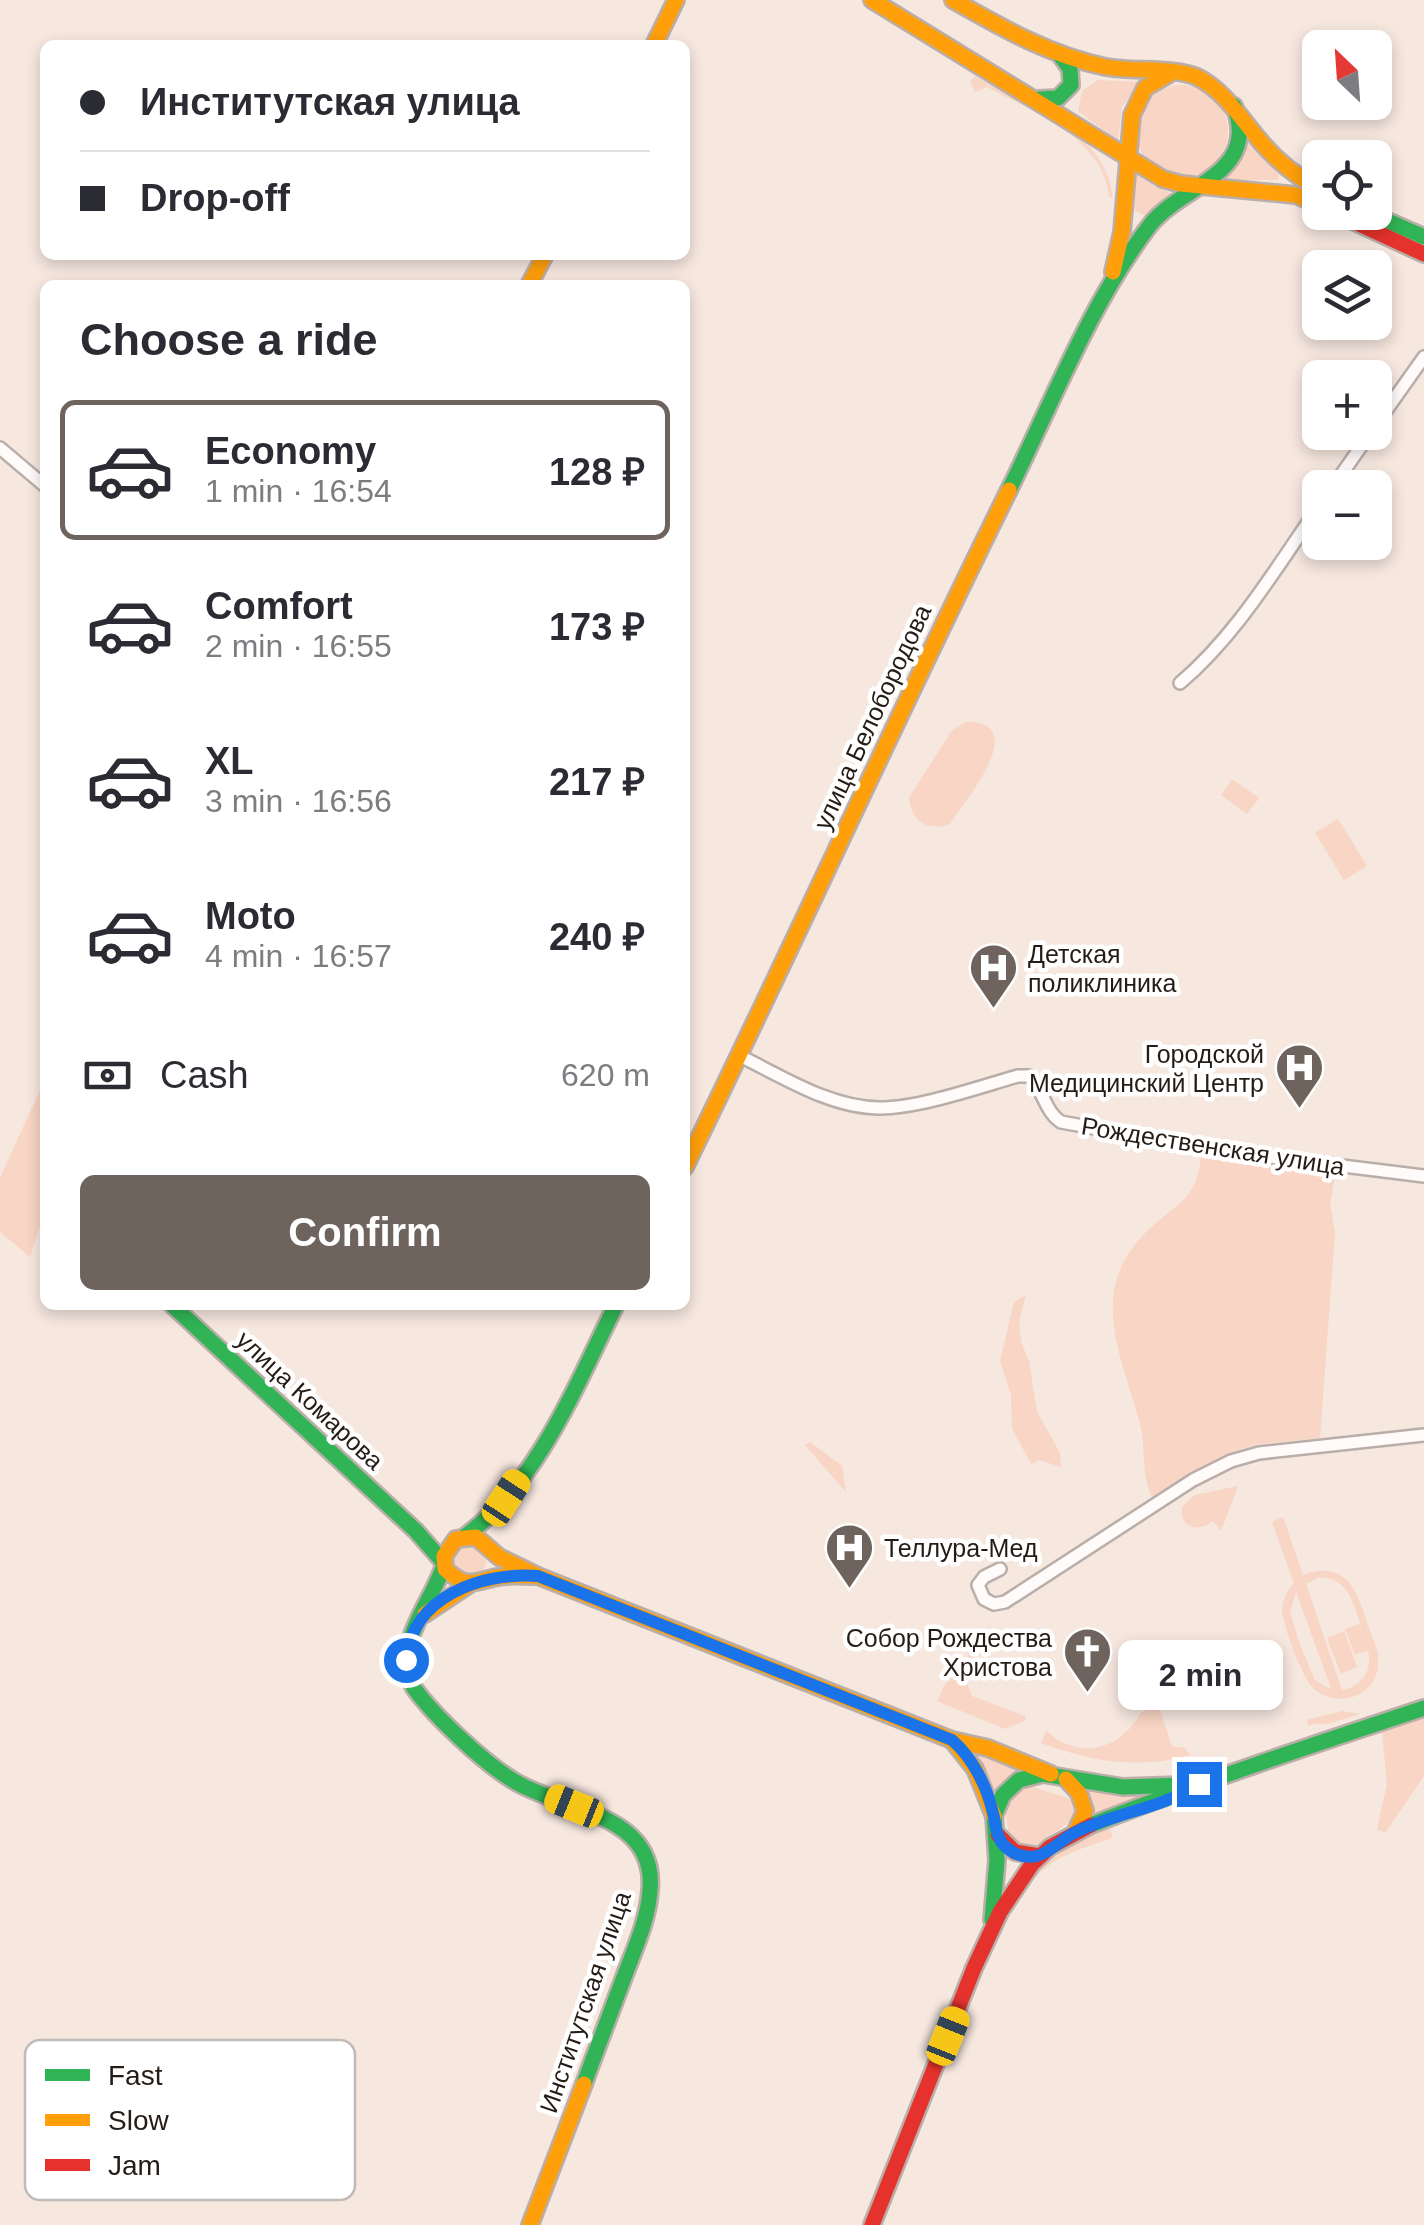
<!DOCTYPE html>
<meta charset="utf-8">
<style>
body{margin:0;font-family:Helvetica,sans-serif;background:#f7f7f7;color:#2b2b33;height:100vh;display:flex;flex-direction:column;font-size:38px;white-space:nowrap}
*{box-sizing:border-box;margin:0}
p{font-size:32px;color:#7c7c81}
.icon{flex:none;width:55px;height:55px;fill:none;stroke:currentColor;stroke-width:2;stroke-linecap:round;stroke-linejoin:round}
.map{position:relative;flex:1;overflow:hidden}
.panel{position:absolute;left:40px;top:280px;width:650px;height:1030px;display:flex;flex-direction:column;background:#fff;border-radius:15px;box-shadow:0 5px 15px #0003}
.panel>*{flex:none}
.top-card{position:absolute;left:40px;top:40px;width:650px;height:220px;border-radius:15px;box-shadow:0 5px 15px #0003;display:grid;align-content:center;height:220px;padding:0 40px;background:#fff}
.needle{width:65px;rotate:335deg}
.tools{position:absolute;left:1302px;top:30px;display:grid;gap:20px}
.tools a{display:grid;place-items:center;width:90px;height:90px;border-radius:15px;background:#fff;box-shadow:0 5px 15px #0003;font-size:50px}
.end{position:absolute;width:45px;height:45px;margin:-22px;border:12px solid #1a73e8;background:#fff;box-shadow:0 0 0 5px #fff}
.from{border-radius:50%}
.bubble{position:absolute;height:70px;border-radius:15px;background:#fff;box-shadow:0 5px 15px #0003;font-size:32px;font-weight:800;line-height:70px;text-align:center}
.car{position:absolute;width:30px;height:60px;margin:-30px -15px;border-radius:12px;box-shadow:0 0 8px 2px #0007;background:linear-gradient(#f5c518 24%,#345 0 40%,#f5c518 0 76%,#345 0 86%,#f5c518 0)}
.top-card b{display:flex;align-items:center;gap:35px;height:95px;font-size:38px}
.top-card b+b{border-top:2px solid #e1e1e2}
.top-card i{width:25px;height:25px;background:#2b2b33}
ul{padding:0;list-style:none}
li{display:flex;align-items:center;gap:30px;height:140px;margin:0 20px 15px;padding:0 20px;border:5px solid transparent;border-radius:15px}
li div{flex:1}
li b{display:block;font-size:38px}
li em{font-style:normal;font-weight:800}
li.current{border-color:#6e635d}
li>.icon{width:90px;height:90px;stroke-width:1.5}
h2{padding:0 40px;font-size:45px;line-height:120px}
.pay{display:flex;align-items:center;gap:25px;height:110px;padding:0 40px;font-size:38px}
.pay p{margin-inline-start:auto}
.button{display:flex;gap:20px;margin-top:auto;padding:20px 40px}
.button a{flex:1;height:115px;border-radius:15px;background:#6e635d;color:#fff;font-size:40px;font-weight:800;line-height:115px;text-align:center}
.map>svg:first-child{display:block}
.green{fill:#f8d5c4;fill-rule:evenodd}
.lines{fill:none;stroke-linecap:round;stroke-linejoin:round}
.street-casing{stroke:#baaea9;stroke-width:16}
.fast-casing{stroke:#baaea9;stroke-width:20}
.slow-casing{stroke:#baaea9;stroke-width:20}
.jam-casing{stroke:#baaea9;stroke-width:20}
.street{stroke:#fefbfa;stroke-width:11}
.fast{stroke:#30b455;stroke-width:15}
.slow{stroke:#ff9f0a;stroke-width:15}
.jam{stroke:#e5322d;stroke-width:15}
.route{stroke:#1a73e8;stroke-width:12}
.labels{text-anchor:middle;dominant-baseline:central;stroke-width:9;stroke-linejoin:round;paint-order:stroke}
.street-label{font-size:25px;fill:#251c17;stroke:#fff}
.poi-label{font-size:25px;fill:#251c17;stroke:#fff;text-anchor:start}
.key{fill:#fff;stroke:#bebbb9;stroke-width:2.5}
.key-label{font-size:28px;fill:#251c17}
</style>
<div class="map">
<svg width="1424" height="2225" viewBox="0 0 1424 2225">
<rect width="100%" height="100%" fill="#f6e7df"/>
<g class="green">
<path d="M976,76C1025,109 1105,126 1113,198L1109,197C1104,138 1032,111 987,87L975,92L970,81Z"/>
<polygon points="1098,80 1141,82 1122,107 1118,141 1078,111 1082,91"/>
<circle cx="1182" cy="131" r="46"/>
<polygon points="1246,140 1278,174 1278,180 1221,181 1238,163"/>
<polygon points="1134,173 1156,187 1178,196 1150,218 1133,210"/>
<path d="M966,722C1033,721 964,802 950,824C928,832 911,821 909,798L952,730Z"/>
<polygon points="1232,779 1259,798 1247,814 1221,795"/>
<polygon points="1338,819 1367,866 1344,880 1315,833"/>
<polygon points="45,1079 45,1210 30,1257 0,1232 0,1178"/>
<path d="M1201,1157L1335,1176L1330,1204L1335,1232L1320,1438L1259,1444L1235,1451L1154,1500C1140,1479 1147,1447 1139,1420C1118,1346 1085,1283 1156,1223C1183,1200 1197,1195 1201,1157Z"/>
<polygon points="1026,1295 1019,1321 1021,1342 1029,1361 1037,1412 1060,1453 1061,1467 1039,1460 1031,1464 1012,1428 1011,1395 1000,1361 1014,1302"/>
<polygon points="810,1442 842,1466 846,1492 805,1445"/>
<path d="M1238,1486L1221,1531L1213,1521C1199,1533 1179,1528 1182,1507L1195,1495Z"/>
<path d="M1283,1517L1303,1575C1348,1559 1357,1592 1369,1628C1373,1639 1380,1652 1378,1665C1376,1697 1337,1709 1314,1689C1303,1680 1283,1625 1282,1610C1282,1600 1288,1590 1294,1583L1272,1522ZM1320,1577C1349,1578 1354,1605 1362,1628L1359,1624L1345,1629L1355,1655L1368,1650C1373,1669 1363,1687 1342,1690L1306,1584ZM1296,1592L1331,1688L1330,1689L1315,1680L1300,1645L1290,1612Z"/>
<circle cx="468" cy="1560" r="18"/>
<polygon points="1344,1631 1357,1667 1341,1674 1327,1638"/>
<polygon points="968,1652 975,1657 965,1679 972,1696 1025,1716 1026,1720 1005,1729 937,1701 946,1683 967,1662"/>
<path d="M1159,1706L1172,1747H1184L1190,1755C1138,1770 1090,1761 1041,1743L1046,1731C1080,1761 1121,1750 1141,1712Z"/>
<polygon points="1342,1711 1360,1714 1331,1723 1308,1725 1307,1720"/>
<polygon points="1424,1718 1424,1776 1385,1833 1377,1829 1387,1784 1382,1732"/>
<polygon points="974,1752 975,1751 1025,1770 1006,1781 997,1794"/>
<polygon points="1029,1786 1071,1799 1078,1809 1074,1819 1027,1851 1009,1842 1006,1812 1011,1798"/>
<polygon points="1083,1791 1161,1793 1088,1821"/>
<path d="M1109,1826L1113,1838C1085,1847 1056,1855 1036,1877L1033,1875L1057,1853Z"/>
</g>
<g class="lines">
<defs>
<g id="street">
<polyline points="1375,426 1424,357"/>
<polyline points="0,448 45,486"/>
<polyline points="1332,488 1371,432"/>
<path d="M1180,683C1237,635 1277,566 1320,505"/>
<path d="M740,1056C783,1077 831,1108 880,1108C920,1108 979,1087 1018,1076H1029C1043,1089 1045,1112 1061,1122L1221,1151L1424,1176"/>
<polyline points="1000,1569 984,1577 978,1585 984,1599 994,1604 1005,1602 1193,1480 1231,1461 1259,1453 1424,1435"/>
</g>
<g id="fast">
<polyline points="1039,99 1058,98 1071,85 1070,69 1060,55"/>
<polyline points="1367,212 1424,237"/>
<path d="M1009,490C1051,405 1092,300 1150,225C1181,185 1261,174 1234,106"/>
<polyline points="172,1305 416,1531 444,1563"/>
<path d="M464,1537C538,1483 576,1385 616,1305"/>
<path d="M444,1565C431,1605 391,1645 414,1688C434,1716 484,1763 514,1781C563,1811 657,1813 650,1890C648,1920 635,1948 624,1977C611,2012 597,2048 584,2084"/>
<path d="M1091,1825C1201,1782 1312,1745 1424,1708"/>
<polyline points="992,1920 997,1860 994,1816 1003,1795 1019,1780 1043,1774 1123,1787 1184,1785"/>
</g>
<g id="slow">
<polyline points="872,0 1163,179 1181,184 1296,195 1320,206"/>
<path d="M953,0C1002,28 1051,56 1106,67C1133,72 1174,67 1197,77C1225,91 1241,119 1261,142C1277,161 1297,177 1320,189"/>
<polyline points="654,45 676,0"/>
<polyline points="1113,272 1122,232 1132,115 1145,88 1169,74"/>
<polyline points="529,285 545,255"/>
<path d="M685,1167C795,942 898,714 1009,490"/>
<path d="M538,1576C527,1576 516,1575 505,1576C475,1579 471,1593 445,1569L444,1556L456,1539L476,1537L499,1557L538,1576L952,1740L988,1748L1051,1774"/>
<polyline points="425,1614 470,1584"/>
<polyline points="952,1740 975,1769 994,1816"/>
<polyline points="1066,1779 1079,1793 1085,1811 1076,1831"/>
<polyline points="530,2225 584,2084"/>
</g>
<g id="jam">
<polyline points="1333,212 1424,254"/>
<polyline points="998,1835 1015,1852 1040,1856"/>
<polyline points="872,2225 974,1968 1000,1912 1032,1864 1050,1847 1091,1825"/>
</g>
</defs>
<use href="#street" class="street-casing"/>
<use href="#fast" class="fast-casing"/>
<use href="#slow" class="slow-casing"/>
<use href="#jam" class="jam-casing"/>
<use href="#street" class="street"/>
<use href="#fast" class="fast"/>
<use href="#slow" class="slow"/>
<use href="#jam" class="jam"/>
</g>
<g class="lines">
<path class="route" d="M406,1660C412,1596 482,1572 538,1576L952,1740C973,1758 987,1787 993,1813C996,1824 995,1833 1002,1843C1010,1853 1024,1859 1037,1856C1050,1853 1063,1838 1076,1832C1115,1813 1163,1808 1199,1784"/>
</g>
<defs>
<symbol id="hospital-pin" viewBox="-11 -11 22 30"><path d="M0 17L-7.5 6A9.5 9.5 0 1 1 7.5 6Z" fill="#6e635d" stroke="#fff"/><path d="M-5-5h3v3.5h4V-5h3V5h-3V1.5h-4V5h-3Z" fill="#fff"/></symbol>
<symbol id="church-pin" viewBox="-11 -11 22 30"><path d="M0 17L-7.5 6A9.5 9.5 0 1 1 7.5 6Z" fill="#6e635d" stroke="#fff"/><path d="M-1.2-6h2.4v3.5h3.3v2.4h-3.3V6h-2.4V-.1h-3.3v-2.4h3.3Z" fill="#fff"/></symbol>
</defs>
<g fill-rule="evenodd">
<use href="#hospital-pin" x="966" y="940" width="55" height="75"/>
<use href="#hospital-pin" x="1272" y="1040" width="55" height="75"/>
<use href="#hospital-pin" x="822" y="1520" width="55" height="75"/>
<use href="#church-pin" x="1060" y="1624" width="55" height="75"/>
</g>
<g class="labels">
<g class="street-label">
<text transform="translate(872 717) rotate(-65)">улица Белобородова</text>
<text transform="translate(1213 1146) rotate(9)">Рождественская улица</text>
<text transform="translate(310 1400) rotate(43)">улица Комарова</text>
<text transform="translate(585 2002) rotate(-71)">Институтская улица</text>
</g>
<g class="poi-label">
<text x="1028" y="954">Детская<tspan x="1028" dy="29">поликлиника</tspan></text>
<text x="1264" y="1054" text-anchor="end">Городской<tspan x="1264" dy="29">Медицинский Центр</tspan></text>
<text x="884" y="1548">Теллура-Мед</text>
<text x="1052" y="1638" text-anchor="end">Собор Рождества<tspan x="1052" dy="29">Христова</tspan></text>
</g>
</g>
<rect x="25" y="2040" width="330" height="160" rx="15" class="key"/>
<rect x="45" y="2069" width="45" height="12" fill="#30b455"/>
<rect x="45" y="2114" width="45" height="12" fill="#ff9f0a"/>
<rect x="45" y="2159" width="45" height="12" fill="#e5322d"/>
<g class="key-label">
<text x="108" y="2085">Fast</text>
<text x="108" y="2130">Slow</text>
<text x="108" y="2175">Jam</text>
</g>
</svg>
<div class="tools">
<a><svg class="needle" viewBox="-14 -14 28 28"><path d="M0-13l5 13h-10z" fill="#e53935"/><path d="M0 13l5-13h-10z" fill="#7c7c81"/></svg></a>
<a><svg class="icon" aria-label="locate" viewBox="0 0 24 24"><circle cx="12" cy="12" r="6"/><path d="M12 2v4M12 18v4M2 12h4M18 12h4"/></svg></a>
<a><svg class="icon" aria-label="layers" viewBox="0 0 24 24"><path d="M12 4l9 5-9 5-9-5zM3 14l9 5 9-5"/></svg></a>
<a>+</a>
<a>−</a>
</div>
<i class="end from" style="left:406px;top:1660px"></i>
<i class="end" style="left:1199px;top:1784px"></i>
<div class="bubble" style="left:1118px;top:1640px;width:165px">2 min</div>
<i class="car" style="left:506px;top:1498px;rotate:33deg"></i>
<i class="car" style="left:574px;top:1806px;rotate:292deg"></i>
<i class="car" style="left:948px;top:2036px;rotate:22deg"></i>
<div class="top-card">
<b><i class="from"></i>Институтская улица</b>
<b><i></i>Drop-off</b>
</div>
<section class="panel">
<h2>Choose a ride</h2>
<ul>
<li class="current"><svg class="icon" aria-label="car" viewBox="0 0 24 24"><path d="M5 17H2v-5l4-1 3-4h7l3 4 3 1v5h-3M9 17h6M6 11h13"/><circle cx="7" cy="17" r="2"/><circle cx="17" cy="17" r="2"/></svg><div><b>Economy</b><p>1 min · 16:54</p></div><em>128 ₽</em></li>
<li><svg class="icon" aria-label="car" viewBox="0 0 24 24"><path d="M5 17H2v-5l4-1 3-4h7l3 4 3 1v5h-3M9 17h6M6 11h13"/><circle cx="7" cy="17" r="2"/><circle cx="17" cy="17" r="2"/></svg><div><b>Comfort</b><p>2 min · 16:55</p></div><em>173 ₽</em></li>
<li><svg class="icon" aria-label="car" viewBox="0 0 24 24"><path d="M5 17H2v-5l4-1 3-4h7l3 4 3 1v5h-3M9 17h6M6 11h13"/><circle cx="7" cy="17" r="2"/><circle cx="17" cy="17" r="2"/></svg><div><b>XL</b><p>3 min · 16:56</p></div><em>217 ₽</em></li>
<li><svg class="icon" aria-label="car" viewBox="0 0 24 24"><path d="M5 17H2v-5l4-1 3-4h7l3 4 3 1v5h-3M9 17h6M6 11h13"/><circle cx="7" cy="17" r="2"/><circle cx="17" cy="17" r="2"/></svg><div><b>Moto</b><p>4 min · 16:57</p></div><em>240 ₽</em></li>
</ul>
<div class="pay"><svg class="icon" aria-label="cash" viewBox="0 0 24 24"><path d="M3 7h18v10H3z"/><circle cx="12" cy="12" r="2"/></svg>Cash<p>620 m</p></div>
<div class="button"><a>Confirm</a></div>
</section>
</div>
